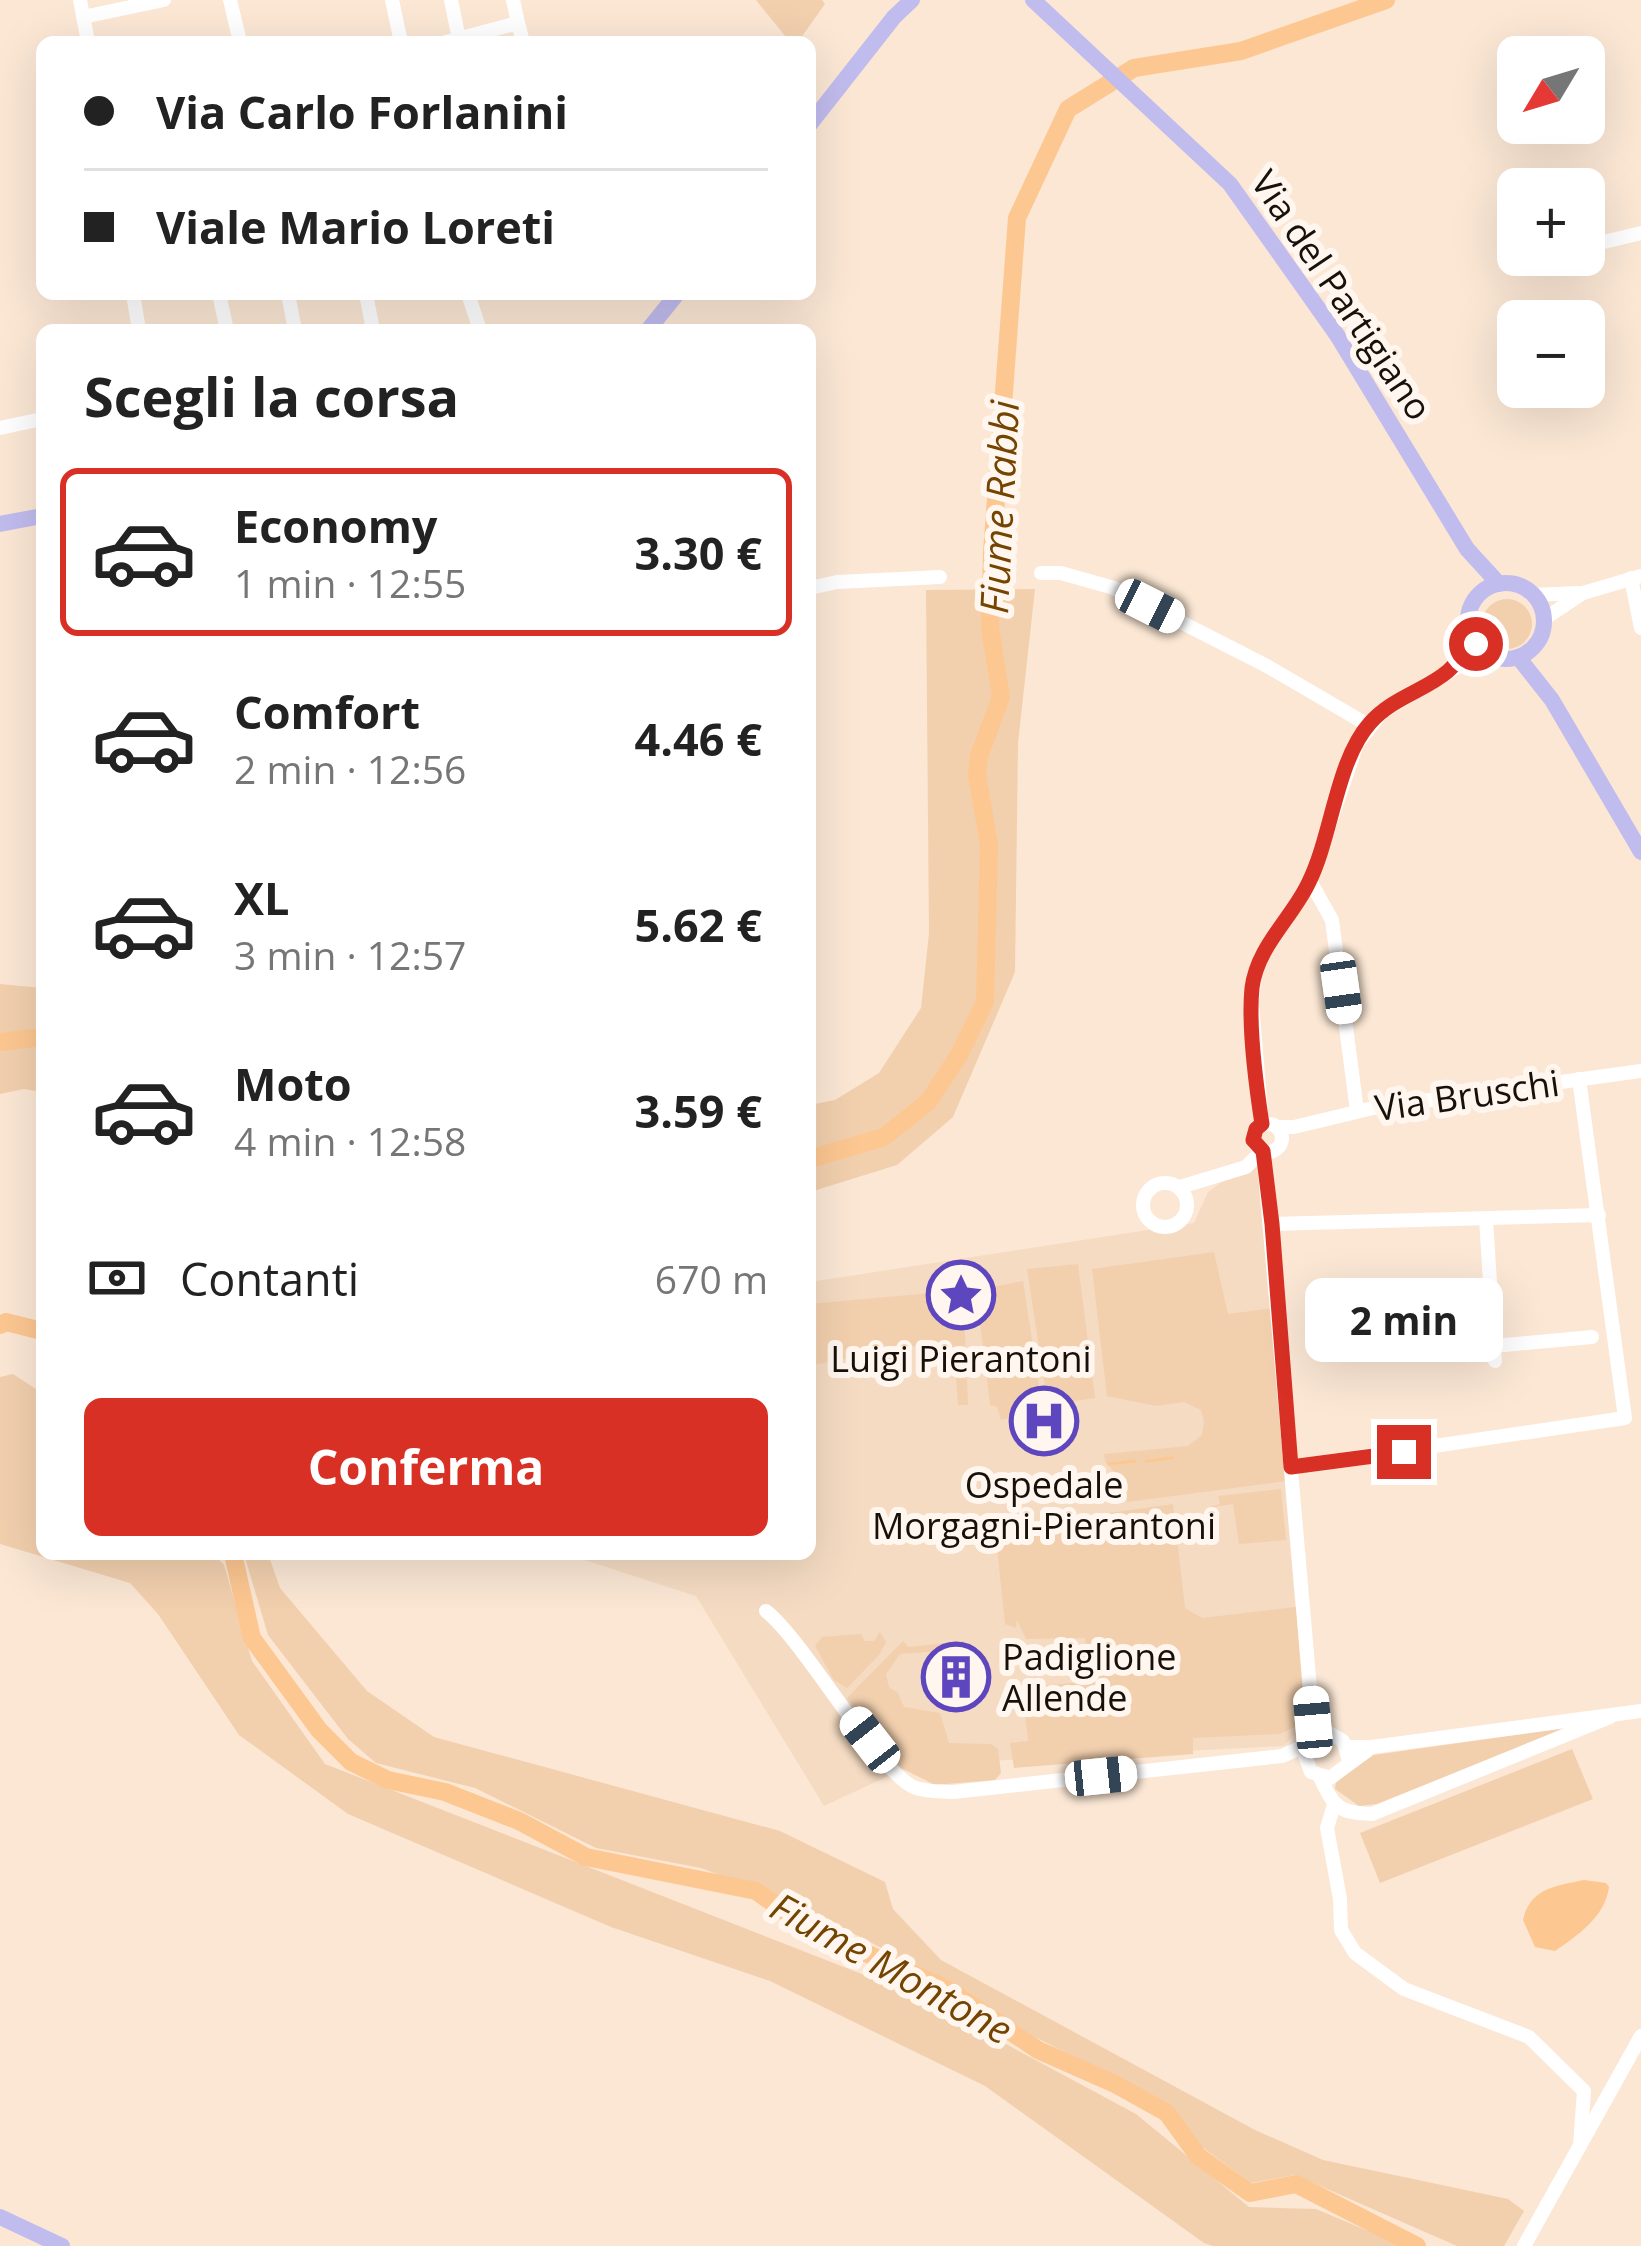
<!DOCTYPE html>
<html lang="it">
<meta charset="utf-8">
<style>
body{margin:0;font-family:"Open Sans",sans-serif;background:#f2f2f2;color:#222;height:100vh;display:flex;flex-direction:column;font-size:45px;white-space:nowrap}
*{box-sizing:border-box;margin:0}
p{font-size:39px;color:#767676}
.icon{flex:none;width:66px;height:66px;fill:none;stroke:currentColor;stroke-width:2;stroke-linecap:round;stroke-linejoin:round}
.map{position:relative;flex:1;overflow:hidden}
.sheet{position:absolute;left:36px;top:324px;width:780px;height:1236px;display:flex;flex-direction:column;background:#fff;border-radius:18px;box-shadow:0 12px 48px #0002}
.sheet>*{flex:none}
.hud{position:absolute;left:36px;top:36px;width:780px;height:264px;border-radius:18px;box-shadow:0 12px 48px #0002;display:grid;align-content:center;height:264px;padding:0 48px;background:#fff}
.needle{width:78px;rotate:232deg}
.tools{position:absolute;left:1497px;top:36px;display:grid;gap:24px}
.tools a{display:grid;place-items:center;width:108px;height:108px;border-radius:18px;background:#fff;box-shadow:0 12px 48px #0002;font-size:60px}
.end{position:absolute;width:54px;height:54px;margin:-27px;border:15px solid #d93025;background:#fff;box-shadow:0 0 0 6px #fff}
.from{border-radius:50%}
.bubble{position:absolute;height:84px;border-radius:18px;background:#fff;box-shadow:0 12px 48px #0002;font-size:39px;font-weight:700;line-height:84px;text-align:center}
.car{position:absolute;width:36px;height:72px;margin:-36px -18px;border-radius:15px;box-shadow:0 0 9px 3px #0007;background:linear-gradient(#fff 24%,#345 0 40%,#fff 0 76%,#345 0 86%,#fff 0)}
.hud b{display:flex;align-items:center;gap:42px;height:114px;font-size:45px}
.hud b+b{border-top:3px solid #e0e0e0}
.hud i{width:30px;height:30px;background:#222}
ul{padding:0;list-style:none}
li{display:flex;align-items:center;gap:36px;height:168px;margin:0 24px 18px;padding:0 24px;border:6px solid transparent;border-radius:18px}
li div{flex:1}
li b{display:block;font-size:45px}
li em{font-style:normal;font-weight:700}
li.current{border-color:#d93025}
li>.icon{width:108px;height:108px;stroke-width:1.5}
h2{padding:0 48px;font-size:54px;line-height:144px}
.pay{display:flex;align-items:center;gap:30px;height:132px;padding:0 48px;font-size:45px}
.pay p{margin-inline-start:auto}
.cta{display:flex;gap:24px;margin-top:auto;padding:24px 48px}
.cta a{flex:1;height:138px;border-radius:18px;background:#d93025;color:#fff;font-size:48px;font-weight:700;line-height:138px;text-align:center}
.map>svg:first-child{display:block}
.built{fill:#f5dbc2}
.green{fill:#f2d0ae}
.water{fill:#fdc791}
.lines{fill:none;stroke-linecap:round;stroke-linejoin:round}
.stream{stroke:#fdc791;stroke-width:3}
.river{stroke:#fdc791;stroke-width:18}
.minor{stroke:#fff;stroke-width:14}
.major{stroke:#c1bcee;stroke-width:16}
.route{stroke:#d93025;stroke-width:15}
.labels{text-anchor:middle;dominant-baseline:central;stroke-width:12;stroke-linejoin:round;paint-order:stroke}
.street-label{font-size:36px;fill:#17110a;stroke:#fff7ef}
.poi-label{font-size:36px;fill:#17110a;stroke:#fff7ef}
.water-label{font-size:39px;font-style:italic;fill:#754400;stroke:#fff7ef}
</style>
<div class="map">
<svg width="1641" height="2246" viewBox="0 0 1641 2246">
<rect width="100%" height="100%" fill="#fbe7d4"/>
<polygon class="built" points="1257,1156 1305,1722 1284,1746 912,1765 824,1806 696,1596 566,1554 810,1554 810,1282 1194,1223 1208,1192"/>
<g class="green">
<polygon points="756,0 822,0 825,4 798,42 790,42"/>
<polygon points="1035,589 1018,743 1015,972 953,1117 897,1165 810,1192 810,1105 835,1100 879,1073 921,1008 929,933 926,590"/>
<circle cx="1507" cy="624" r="25"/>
<polygon points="0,984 42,988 42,1092 24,1089 0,1094"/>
<polygon points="1214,1252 1228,1314 1273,1308 1287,1481 1127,1502 1124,1477 1118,1476 1106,1463 1104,1454 1188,1446 1202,1435 1204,1421 1201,1410 1184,1402 1156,1406 1107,1396 1092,1269"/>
<polygon points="1078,1264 1095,1398 1048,1405 1027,1269"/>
<polygon points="1023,1281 1043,1411 1001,1420 997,1407 990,1405 976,1290"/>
<polygon points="963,1290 968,1405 958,1405 955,1362 941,1363 939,1345 927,1344 813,1365 813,1398 810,1399 810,1304"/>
<polygon points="13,1374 42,1393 42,1554 214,1554 224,1565 252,1661 325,1764 913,1994 1136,2114 1249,2207 1316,2209 1404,2246 1213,2246 1204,2243 985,2086 770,1981 611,1927 348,1814 239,1735 158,1614 130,1583 0,1544 0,1377"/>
<polygon points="1281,1489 1286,1540 1239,1544 1233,1504 1206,1508 1220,1504 1218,1496"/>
<polygon points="1173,1504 1185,1608 1202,1618 1296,1607 1305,1722 1280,1734 1193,1738 1193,1754 1014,1768 1010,1743 1028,1741 1022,1688 1090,1681 1085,1638 1026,1639 1017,1620 1016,1628 1005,1624 995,1529"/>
<polygon points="244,1554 268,1554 280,1588 367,1691 434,1737 780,1831 885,1882 893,1909 941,1960 1255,2130 1323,2160 1508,2199 1524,2211 1504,2246 1457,2246 1295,2175 1251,2183 1202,2147 1169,2105 1033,2036 959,1988 798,1905 701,1868 596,1848 475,1788 376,1763 348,1739 268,1635"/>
<polygon points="880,1632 886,1642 879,1655 847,1688 834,1680 815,1646 822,1637 861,1634 865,1641 874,1641"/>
<polygon points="903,1641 908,1647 964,1641 964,1649 900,1654 886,1674 889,1687 898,1693 904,1707 940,1713 949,1743 991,1744 998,1749 1001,1773 995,1780 935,1785 901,1768 847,1698"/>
<polygon points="1571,1727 1377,1804 1359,1806 1335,1789 1336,1782 1367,1756"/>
<polygon points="1572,1749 1593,1799 1380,1883 1360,1833"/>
</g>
<path class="water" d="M1584,1880L1606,1883L1609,1887C1605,1917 1578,1935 1555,1951L1535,1947L1523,1920C1530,1888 1556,1886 1584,1880Z"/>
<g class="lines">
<g class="stream">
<polyline points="1146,1461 1172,1458"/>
<polyline points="1109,1464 1135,1461"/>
</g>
<g class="river">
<polyline points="0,1042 42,1037"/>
<polyline points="810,1159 884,1137 928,1102 959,1055 985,1002 989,845 977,775 979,756 1001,697 990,628 992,552 1017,218 1068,109 1134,68 1241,51 1386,0"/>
<polyline points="0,1325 6,1322 42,1331"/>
<polyline points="233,1554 252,1638 319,1730 351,1762 388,1780 445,1792 519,1821 586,1857 756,1891 807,1927 947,1989 1038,2050 1115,2084 1167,2113 1198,2156 1250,2193 1296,2184 1417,2246"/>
</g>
<g class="minor">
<polyline points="80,0 88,42"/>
<polyline points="230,0 240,42"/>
<polyline points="392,0 401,42"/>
<polyline points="451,0 459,39"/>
<polyline points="513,0 518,23"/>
<polyline points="83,17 164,0"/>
<polyline points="446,42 518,23 523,42"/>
<polyline points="1591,245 1641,233"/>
<polyline points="133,294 139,330"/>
<polyline points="219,294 227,330"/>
<polyline points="288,294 295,330"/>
<polyline points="366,294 373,330"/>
<polyline points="468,294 480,330"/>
<polyline points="0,428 42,419"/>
<polyline points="1041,573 1061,573 1114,588 1267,666 1368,725"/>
<polyline points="1631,578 1641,628"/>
<polyline points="810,588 837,582 940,577"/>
<polyline points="1533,595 1578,593"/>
<polyline points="1544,619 1583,593 1641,576"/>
<polyline points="1457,664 1471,636"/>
<polyline points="1310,881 1332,920 1357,1111"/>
<circle cx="1268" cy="1138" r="14"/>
<polyline points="1262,1124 1252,1002 1255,974 1265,950 1310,881 1357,744 1383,711 1476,656 1490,655"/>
<polyline points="1277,1127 1294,1127 1373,1108 1641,1071"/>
<polyline points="1263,1151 1313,1722 1309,1743"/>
<circle cx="1165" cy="1205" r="22"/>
<polyline points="1180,1187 1246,1167 1261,1152"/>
<polyline points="1486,1219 1495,1361"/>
<polyline points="1272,1224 1599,1215"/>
<polyline points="1494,1346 1592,1337"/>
<polyline points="1291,1467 1625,1418 1579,1079"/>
<path d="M766,1611C807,1644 880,1776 916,1788C927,1792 942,1791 953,1792L1282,1756L1309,1744"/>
<polyline points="1347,1747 1372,1747 1641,1711"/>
<polyline points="1349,1761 1343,1741 1331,1734 1317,1736 1304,1753 1311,1772 1330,1778 1368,1750"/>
<path d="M1320,1777C1334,1807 1338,1813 1372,1814L1610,1717"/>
<polyline points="1334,1805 1327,1828 1340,1899 1341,1930 1355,1953 1404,1989 1529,2037 1584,2091 1580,2145"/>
<polyline points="1524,2246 1641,2036"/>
</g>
<g class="major">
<polyline points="1033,0 1230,184 1337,335 1467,549 1499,584"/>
<polyline points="810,124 894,17 912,0"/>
<polyline points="648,330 677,294"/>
<polyline points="0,524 42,516"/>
<circle cx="1506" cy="621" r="38"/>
<polyline points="1518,657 1552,700 1641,852"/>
<polyline points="0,2217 62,2246"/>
</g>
</g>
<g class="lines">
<path class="route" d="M1404,1452L1291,1467L1272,1224L1263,1151L1253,1140L1256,1129L1262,1124C1256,1085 1248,1027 1252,988C1257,947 1291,919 1308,884C1332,837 1336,761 1370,723C1403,686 1454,689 1471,636L1476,644"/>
</g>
<defs>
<symbol id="sight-ring" viewBox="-11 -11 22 22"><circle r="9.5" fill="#fff7ef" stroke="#5e46bf" stroke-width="1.5"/><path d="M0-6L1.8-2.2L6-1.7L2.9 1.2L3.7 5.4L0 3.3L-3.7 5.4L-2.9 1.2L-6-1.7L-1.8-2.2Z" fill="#5e46bf"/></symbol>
<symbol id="hospital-ring" viewBox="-11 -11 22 22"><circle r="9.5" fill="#fff7ef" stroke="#5e46bf" stroke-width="1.5"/><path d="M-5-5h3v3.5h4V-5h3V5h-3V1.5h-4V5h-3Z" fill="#5e46bf"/></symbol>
<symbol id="building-ring" viewBox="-11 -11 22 22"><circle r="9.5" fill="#fff7ef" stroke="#5e46bf" stroke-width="1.5"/><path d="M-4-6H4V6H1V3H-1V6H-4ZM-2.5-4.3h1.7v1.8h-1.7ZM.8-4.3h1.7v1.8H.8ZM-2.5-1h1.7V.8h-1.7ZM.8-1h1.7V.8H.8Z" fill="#5e46bf"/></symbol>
</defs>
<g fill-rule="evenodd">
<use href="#sight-ring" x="923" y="1257" width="76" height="76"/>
<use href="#hospital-ring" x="1006" y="1383" width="76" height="76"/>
<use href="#building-ring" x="918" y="1639" width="76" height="76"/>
</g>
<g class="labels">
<g class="street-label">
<text transform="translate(1342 295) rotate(56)">Via del Partigiano</text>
<text transform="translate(1467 1095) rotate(-8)">Via Bruschi</text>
</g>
<g class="poi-label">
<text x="961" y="1358">Luigi Pierantoni</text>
<text x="1044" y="1484">Ospedale<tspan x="1044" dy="41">Morgagni-Pierantoni</tspan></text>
<text x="1002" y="1656" text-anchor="start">Padiglione<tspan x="1002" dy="41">Allende</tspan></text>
</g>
<g class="water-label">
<text transform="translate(998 507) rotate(-87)">Fiume Rabbi</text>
<text transform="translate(892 1967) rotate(29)">Fiume Montone</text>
</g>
</g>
</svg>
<div class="tools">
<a><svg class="needle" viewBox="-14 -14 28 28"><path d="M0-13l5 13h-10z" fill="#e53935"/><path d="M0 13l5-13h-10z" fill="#767676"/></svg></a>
<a>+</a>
<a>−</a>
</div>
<i class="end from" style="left:1476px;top:644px"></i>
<i class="end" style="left:1404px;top:1452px"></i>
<div class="bubble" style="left:1305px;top:1278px;width:198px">2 min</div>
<i class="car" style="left:1150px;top:606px;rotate:117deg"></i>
<i class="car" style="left:1341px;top:988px;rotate:172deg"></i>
<i class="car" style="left:1313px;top:1722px;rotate:355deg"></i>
<i class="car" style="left:870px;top:1740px;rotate:322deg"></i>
<i class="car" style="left:1101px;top:1776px;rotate:84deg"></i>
<div class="hud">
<b><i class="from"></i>Via Carlo Forlanini</b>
<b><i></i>Viale Mario Loreti</b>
</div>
<section class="sheet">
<h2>Scegli la corsa</h2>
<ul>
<li class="current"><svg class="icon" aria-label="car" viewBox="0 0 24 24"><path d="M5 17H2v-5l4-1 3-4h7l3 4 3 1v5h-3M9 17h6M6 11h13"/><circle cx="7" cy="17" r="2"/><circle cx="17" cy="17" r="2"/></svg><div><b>Economy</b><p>1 min · 12:55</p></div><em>3.30 €</em></li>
<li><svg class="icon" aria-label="car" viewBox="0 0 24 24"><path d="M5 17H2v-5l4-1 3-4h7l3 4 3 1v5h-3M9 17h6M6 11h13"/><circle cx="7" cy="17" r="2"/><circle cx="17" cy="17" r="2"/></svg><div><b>Comfort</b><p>2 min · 12:56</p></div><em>4.46 €</em></li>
<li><svg class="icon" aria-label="car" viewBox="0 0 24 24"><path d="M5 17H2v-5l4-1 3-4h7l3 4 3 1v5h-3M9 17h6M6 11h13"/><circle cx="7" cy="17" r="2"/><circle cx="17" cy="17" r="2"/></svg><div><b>XL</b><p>3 min · 12:57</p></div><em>5.62 €</em></li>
<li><svg class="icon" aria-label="car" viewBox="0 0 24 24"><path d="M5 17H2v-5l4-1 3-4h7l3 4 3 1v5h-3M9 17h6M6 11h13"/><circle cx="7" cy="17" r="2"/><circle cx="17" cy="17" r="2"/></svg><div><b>Moto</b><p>4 min · 12:58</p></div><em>3.59 €</em></li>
</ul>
<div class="pay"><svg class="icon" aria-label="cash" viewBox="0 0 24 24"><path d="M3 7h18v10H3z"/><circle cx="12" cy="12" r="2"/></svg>Contanti<p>670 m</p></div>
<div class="cta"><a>Conferma</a></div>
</section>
</div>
